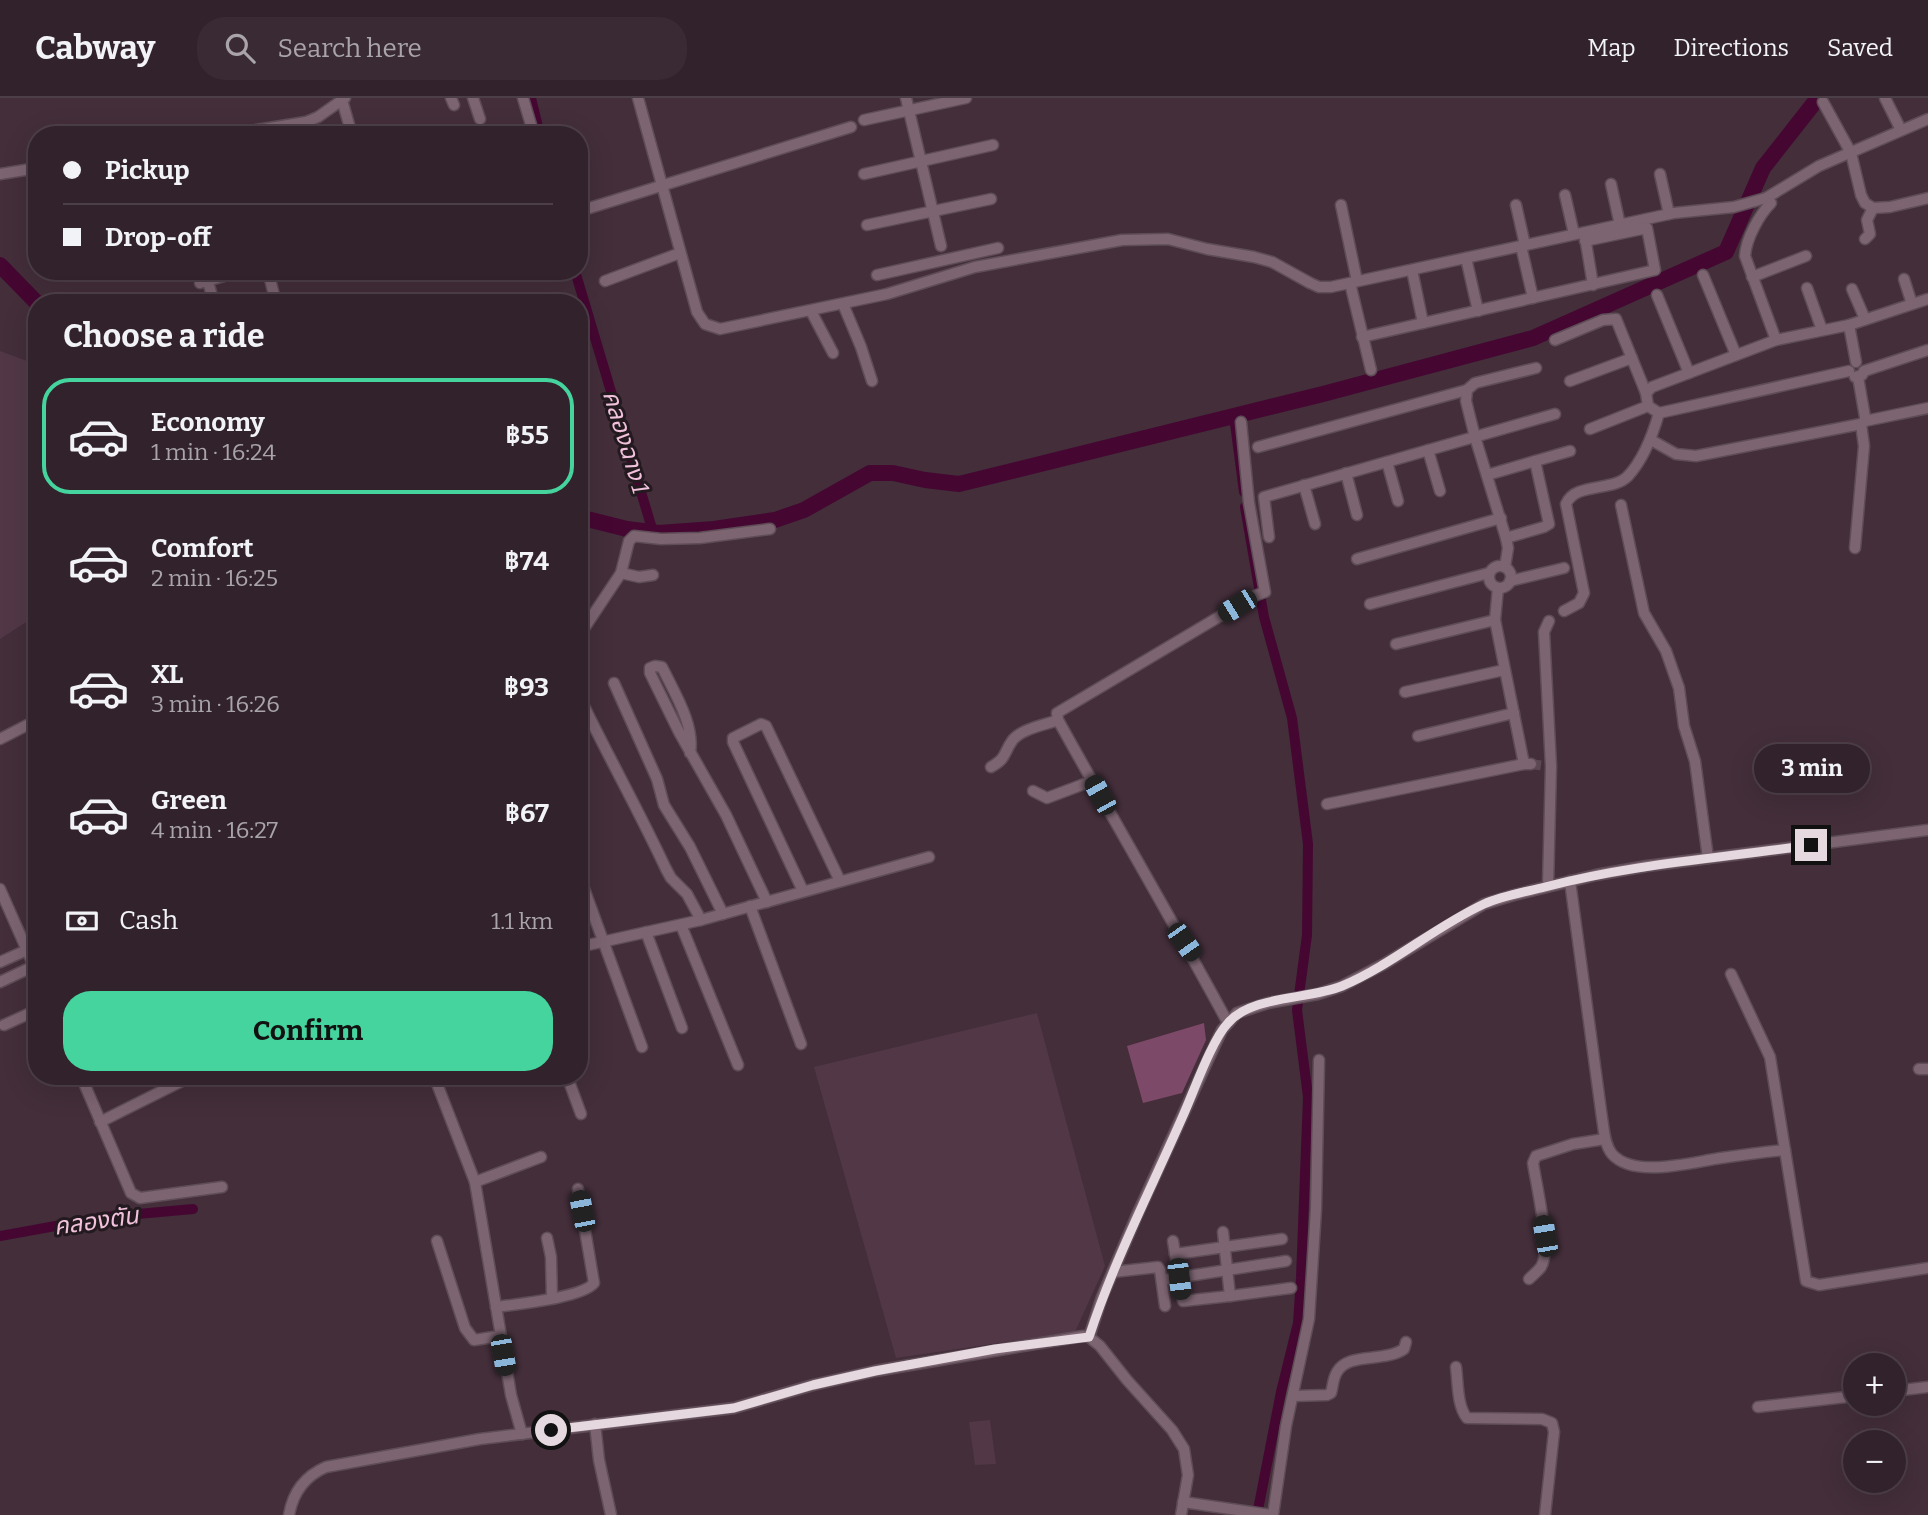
<!DOCTYPE html>
<meta charset="utf-8">
<style>
body{margin:0;font-family:Bitter,"Noto Sans Thai",serif;background:#3a2a34;color:#f1f3f6;height:100vh;display:flex;flex-direction:column;font-size:26px;white-space:nowrap}
*{box-sizing:border-box;margin:0}
p{font-size:23px;color:#a8a4a9}
.icon{flex:none;width:38px;height:38px;fill:none;stroke:currentColor;stroke-width:2;stroke-linecap:round;stroke-linejoin:round}
.map{position:relative;flex:1;overflow:hidden}
.side{position:absolute;left:28px;top:196px;width:560px;height:791px;display:flex;flex-direction:column;background:#32222c;border-radius:28px;box-shadow:0 7px 28px #0002,0 0 0 2px #4d3f48}
.side>*{flex:none}
.guide{position:absolute;left:28px;top:28px;width:560px;height:154px;border-radius:28px;box-shadow:0 7px 28px #0002,0 0 0 2px #4d3f48;display:grid;align-content:center;height:154px;padding:0 35px;background:#32222c}
.fabs{position:absolute;left:1843px;top:1255px;display:grid;gap:14px}
.fabs a{display:grid;place-items:center;width:63px;height:63px;border-radius:50%;background:#32222c;box-shadow:0 7px 28px #0002,0 0 0 2px #4d3f48;font-size:35px}
.end{position:absolute;width:32px;height:32px;margin:-16px;border:9px solid #e6d8df;background:#111;box-shadow:0 0 0 4px #111}
.from{border-radius:50%}
.bubble{position:absolute;height:49px;border-radius:24px;background:#32222c;box-shadow:0 7px 28px #0002,0 0 0 2px #4d3f48;font-size:23px;font-weight:700;line-height:49px;text-align:center}
.car{position:absolute;width:21px;height:42px;margin:-21px -10px;border-radius:9px;box-shadow:0 0 5px 2px #0007;background:linear-gradient(#222 24%,#8ab4d8 0 40%,#222 0 76%,#8ab4d8 0 86%,#222 0)}
.guide b{display:flex;align-items:center;gap:24px;height:66px;font-size:26px}
.guide b+b{border-top:2px solid #4d3f48}
.guide i{width:18px;height:18px;background:#f1f3f6}
ul{padding:0;list-style:none}
li{display:flex;align-items:center;gap:21px;height:116px;margin:0 14px 10px;padding:0 21px;border:4px solid transparent;border-radius:28px}
li div{flex:1}
li b{display:block;font-size:26px}
li em{font-style:normal;font-weight:700}
li.current{border-color:#46d49e}
li>.icon{width:63px;height:63px;stroke-width:1.5}
h2{padding:0 35px;font-size:32px;line-height:84px}
.pay{display:flex;align-items:center;gap:18px;height:77px;padding:0 35px;font-size:26px}
.pay p{margin-inline-start:auto}
.cta{display:flex;gap:14px;margin-top:auto;padding:14px 35px}
.cta a{flex:1;height:80px;border-radius:28px;background:#46d49e;color:#111;font-size:28px;font-weight:700;line-height:80px;text-align:center}
header{display:flex;align-items:center;gap:42px;box-sizing:border-box;height:98px;padding:0 35px;background:#32222c;border-bottom:2px solid #4d3f48}
header strong{font-size:33px}
nav{display:flex;gap:38px;margin-inline-start:auto;font-size:24px}
.search{width:490px;height:63px;background:#3a2a34;display:flex;align-items:center;gap:18px;box-sizing:border-box;padding:0 24px;border-radius:28px;color:#a8a4a9;font-size:26px}
.map>svg:first-child{display:block}
.built{fill:#523847}
.green{fill:#7d4968}
.lines{fill:none;stroke-linecap:round;stroke-linejoin:round}
.canal{stroke:#450732;stroke-width:10}
.river{stroke:#450732;stroke-width:16}
.minor-tunnel{stroke:#5b4853;stroke-width:10;stroke-dasharray:10 5;stroke-linecap:butt}
.minor-casing{stroke:#5e4c56;stroke-width:13}
.minor{stroke:#7c6471;stroke-width:10}
.route{stroke:#e6d8df;stroke-width:9}
.labels{text-anchor:middle;dominant-baseline:central;stroke-width:6;stroke-linejoin:round;paint-order:stroke}
.water-label{font-size:24px;font-style:italic;fill:#f2c2dd;stroke:#231a1f}
</style>
<header>
<strong>Cabway</strong>
<div class="search"><svg class="icon" aria-label="search" viewBox="0 0 24 24"><circle cx="10" cy="10" r="6"/><path d="M15 15l6 6"/></svg>Search here</div>
<nav><a>Map</a><a>Directions</a><a>Saved</a></nav>
</header>
<div class="map">
<svg width="1928" height="1417" viewBox="0 0 1928 1417">
<rect width="100%" height="100%" fill="#432e3a"/>
<g class="built">
<polygon points="0,253 35,266 37,274 37,517 0,541"/>
<polygon points="1037,915 1105,1168 1075,1234 896,1260 814,969"/>
<polygon points="990,1322 996,1366 975,1367 969,1324"/>
</g>
<polygon class="green" points="1204,925 1206,942 1182,995 1143,1005 1127,948"/>
<g class="lines">
<g class="canal">
<polyline points="531,0 540,37"/>
<polyline points="575,173 653,434"/>
<polyline points="1234,318 1244,394"/>
<polyline points="1245,409 1264,519 1292,620 1308,746 1307,837 1297,912 1308,999 1301,1180 1298,1225 1281,1294 1257,1417"/>
<polyline points="0,1138 105,1119 193,1111"/>
</g>
<g class="river">
<polyline points="0,167 37,205"/>
<polyline points="579,419 627,431 659,435 714,431 775,422 804,412 870,375 893,375 925,382 959,386 1323,296 1533,240 1726,154 1763,70 1818,0"/>
</g>
<polyline class="minor-tunnel" points="1531,666 1545,668"/>
<defs>
<g id="minor">
<polyline points="451,0 454,7"/>
<polyline points="473,0 480,21"/>
<polyline points="523,0 534,37"/>
<polyline points="638,0 697,214 705,226 720,231 887,196 975,169 1122,142 1168,141 1207,151 1254,159 1272,164 1310,185 1319,189 1331,189 1674,115 1734,109 1766,100 1819,68 1928,21"/>
<polyline points="906,0 941,148"/>
<polyline points="1885,0 1901,32"/>
<polyline points="342,2 352,37"/>
<polyline points="1823,4 1851,55 1861,97 1865,105 1873,110 1890,109 1928,100"/>
<polyline points="864,22 966,0"/>
<polyline points="226,37 306,24 318,19 345,0"/>
<polyline points="0,76 37,70"/>
<polyline points="864,76 993,47"/>
<polyline points="1660,76 1669,116"/>
<polyline points="1611,86 1620,127"/>
<polyline points="1565,97 1574,136"/>
<path d="M1771,105C1759,117 1746,141 1745,158L1776,242L1849,227L1856,264"/>
<polyline points="1341,107 1357,183"/>
<polyline points="1516,107 1525,147"/>
<polyline points="583,112 851,29"/>
<polyline points="867,127 991,101"/>
<polyline points="1585,139 1593,187"/>
<polyline points="1865,141 1870,136 1867,122 1873,110"/>
<polyline points="1521,148 1533,200"/>
<polyline points="1466,160 1478,213"/>
<polyline points="1412,172 1423,225"/>
<polyline points="205,173 214,205"/>
<polyline points="268,173 276,205"/>
<polyline points="877,177 998,150"/>
<polyline points="1703,177 1736,257"/>
<polyline points="1752,179 1806,158"/>
<polyline points="1904,181 1912,206"/>
<polyline points="605,183 680,155"/>
<polyline points="200,185 241,173"/>
<polyline points="1350,185 1371,272"/>
<polyline points="1807,190 1822,232"/>
<polyline points="1852,191 1865,221"/>
<polyline points="1657,197 1689,275"/>
<polyline points="843,206 861,249 872,283"/>
<polyline points="811,213 833,255"/>
<polyline points="1849,227 1928,201"/>
<polyline points="1362,239 1655,172 1647,130 1585,143"/>
<polyline points="1555,242 1603,222 1616,221 1646,295"/>
<polyline points="1776,242 1652,289 1646,295 1648,308 1659,315 1849,273"/>
<polyline points="1855,279 1862,277 1864,273 1928,252"/>
<polyline points="1570,283 1632,260"/>
<polyline points="1865,323 1928,310"/>
<polyline points="1590,331 1648,308"/>
<polyline points="1651,342 1676,356 1696,358 1861,326 1865,323 1865,319 1858,279"/>
<polyline points="1258,349 1467,292"/>
<polyline points="1428,352 1440,393"/>
<polyline points="1387,364 1398,403"/>
<polyline points="1346,375 1357,417"/>
<polyline points="1487,377 1570,353"/>
<polyline points="1304,387 1315,426"/>
<polyline points="1621,407 1644,515 1666,553 1679,590 1684,628 1695,663 1708,760"/>
<polyline points="1269,439 1264,399 1555,316"/>
<polyline points="1506,440 1544,429 1549,426 1535,363"/>
<polyline points="1855,450 1864,348 1861,326"/>
<polyline points="1357,461 1501,420"/>
<circle cx="1500" cy="479" r="11"/>
<polyline points="1505,469 1508,450 1506,440 1475,339 1466,303 1467,292 1475,285 1536,270"/>
<polyline points="621,475 629,443 634,438 661,441 700,440 770,431"/>
<polyline points="1510,483 1564,470"/>
<polyline points="1498,490 1495,522 1524,666"/>
<polyline points="1370,506 1489,475"/>
<path d="M1564,513L1579,505L1584,495L1566,406C1575,384 1613,394 1628,378C1644,361 1653,336 1659,315"/>
<polyline points="579,538 621,475 639,479 653,477"/>
<polyline points="1396,546 1495,522"/>
<polyline points="614,585 657,681 664,707 690,749 723,816"/>
<polyline points="1405,594 1504,572"/>
<path d="M580,600C608,658 639,713 666,771L671,780L687,796L701,822"/>
<polyline points="1418,638 1514,615"/>
<polyline points="0,641 37,622"/>
<path d="M690,655C695,627 674,594 662,569L655,568L650,570V575L679,634L726,717L767,804"/>
<path d="M991,669C1007,660 1003,656 1012,643C1020,631 1045,627 1058,622"/>
<polyline points="1033,693 1047,700 1092,683"/>
<polyline points="1327,706 1524,666 1531,666"/>
<polyline points="579,777 642,949"/>
<path d="M1570,783L1602,1020C1604,1031 1604,1046 1612,1056C1634,1081 1692,1064 1721,1060C1742,1057 1764,1054 1785,1052L1806,1183L1819,1187L1928,1170"/>
<polyline points="1548,788 1551,668 1544,534 1549,523"/>
<polyline points="0,791 37,875"/>
<polyline points="803,793 733,644 733,640 761,626 766,628 840,783"/>
<polyline points="750,808 801,946"/>
<polyline points="681,827 738,967"/>
<polyline points="646,834 682,930"/>
<polyline points="579,849 701,822 929,759"/>
<polyline points="0,864 27,852"/>
<polyline points="1731,876 1770,959 1785,1052"/>
<polyline points="0,884 34,868"/>
<path d="M1228,925C1173,823 1114,723 1058,622L1057,615L1254,498L1265,494L1249,405L1241,324"/>
<polyline points="4,927 37,912"/>
<polyline points="1919,971 1928,971"/>
<polyline points="81,978 131,1095 140,1100 222,1089"/>
<polyline points="434,978 475,1084 511,1297 522,1336"/>
<polyline points="567,978 581,1016"/>
<polyline points="100,1024 192,978"/>
<polyline points="475,1084 541,1059"/>
<polyline points="547,1140 551,1159 552,1200"/>
<polyline points="437,1143 465,1230 474,1242 500,1238"/>
<polyline points="1173,1143 1183,1203 1230,1198 1223,1134"/>
<polyline points="1175,1156 1282,1141"/>
<polyline points="1113,1174 1158,1169 1160,1172 1165,1208"/>
<path d="M1529,1181C1533,1177 1538,1173 1541,1169C1552,1152 1536,1086 1533,1065L1536,1058L1573,1046L1605,1041"/>
<polyline points="1162,1182 1286,1163"/>
<polyline points="1230,1198 1291,1190"/>
<path d="M496,1209C517,1206 582,1200 594,1185L578,1091"/>
<polyline points="1089,1239 1102,1199 1137,1117 1207,964 1222,932 1237,915 1268,905 1318,896 1342,888 1384,866 1484,806 1514,797 1596,777 1647,768 1928,732"/>
<path d="M1456,1269C1458,1284 1457,1308 1467,1320L1542,1321L1552,1325L1554,1334L1545,1417"/>
<polyline points="1894,1293 1928,1289"/>
<path d="M1293,1298L1327,1297L1331,1295C1333,1288 1333,1280 1337,1274C1348,1254 1383,1265 1404,1251L1406,1244"/>
<polyline points="1758,1309 1855,1298"/>
<polyline points="595,1326 599,1362 611,1417"/>
<polyline points="1183,1404 1271,1417"/>
<path d="M289,1417C293,1394 305,1378 326,1369L480,1341L734,1310L813,1287L875,1273L1083,1238L1089,1239L1100,1248L1127,1282L1172,1332L1184,1351L1188,1377L1181,1417"/>
<polyline points="1273,1417 1286,1328 1309,1221 1316,1111 1319,962"/>
</g>
</defs>
<use href="#minor" class="minor-casing"/>
<use href="#minor" class="minor"/>
</g>
<g class="lines">
<path class="route" d="M551,1332L734,1310L813,1287L875,1273L995,1251L1089,1239C1114,1163 1150,1093 1182,1020C1193,996 1211,943 1228,925C1252,897 1308,902 1342,888C1392,867 1434,829 1484,806C1502,798 1525,794 1545,789C1632,766 1722,760 1811,747"/>
</g>
<g class="labels">
<g class="water-label">
<text transform="translate(626 344) rotate(73)">คลองฉาง 1</text>
<text transform="translate(96 1123) rotate(-8)">คลองตัน</text>
</g>
</g>
</svg>
<div class="fabs">
<a>+</a>
<a>−</a>
</div>
<i class="end from" style="left:551px;top:1332px"></i>
<i class="end" style="left:1811px;top:747px"></i>
<div class="bubble" style="left:1754px;top:646px;width:116px">3 min</div>
<i class="car" style="left:1237px;top:508px;rotate:238deg"></i>
<i class="car" style="left:1100px;top:697px;rotate:331deg"></i>
<i class="car" style="left:1184px;top:844px;rotate:145deg"></i>
<i class="car" style="left:582px;top:1113px;rotate:349deg"></i>
<i class="car" style="left:1545px;top:1138px;rotate:350deg"></i>
<i class="car" style="left:1179px;top:1181px;rotate:173deg"></i>
<i class="car" style="left:503px;top:1257px;rotate:170deg"></i>
<div class="guide">
<b><i class="from"></i>Pickup</b>
<b><i></i>Drop-off</b>
</div>
<section class="side">
<h2>Choose a ride</h2>
<ul>
<li class="current"><svg class="icon" aria-label="car" viewBox="0 0 24 24"><path d="M5 17H2v-5l4-1 3-4h7l3 4 3 1v5h-3M9 17h6M6 11h13"/><circle cx="7" cy="17" r="2"/><circle cx="17" cy="17" r="2"/></svg><div><b>Economy</b><p>1 min · 16:24</p></div><em>฿55</em></li>
<li><svg class="icon" aria-label="car" viewBox="0 0 24 24"><path d="M5 17H2v-5l4-1 3-4h7l3 4 3 1v5h-3M9 17h6M6 11h13"/><circle cx="7" cy="17" r="2"/><circle cx="17" cy="17" r="2"/></svg><div><b>Comfort</b><p>2 min · 16:25</p></div><em>฿74</em></li>
<li><svg class="icon" aria-label="car" viewBox="0 0 24 24"><path d="M5 17H2v-5l4-1 3-4h7l3 4 3 1v5h-3M9 17h6M6 11h13"/><circle cx="7" cy="17" r="2"/><circle cx="17" cy="17" r="2"/></svg><div><b>XL</b><p>3 min · 16:26</p></div><em>฿93</em></li>
<li><svg class="icon" aria-label="car" viewBox="0 0 24 24"><path d="M5 17H2v-5l4-1 3-4h7l3 4 3 1v5h-3M9 17h6M6 11h13"/><circle cx="7" cy="17" r="2"/><circle cx="17" cy="17" r="2"/></svg><div><b>Green</b><p>4 min · 16:27</p></div><em>฿67</em></li>
</ul>
<div class="pay"><svg class="icon" aria-label="cash" viewBox="0 0 24 24"><path d="M3 7h18v10H3z"/><circle cx="12" cy="12" r="2"/></svg>Cash<p>1.1 km</p></div>
<div class="cta"><a>Confirm</a></div>
</section>
</div>
